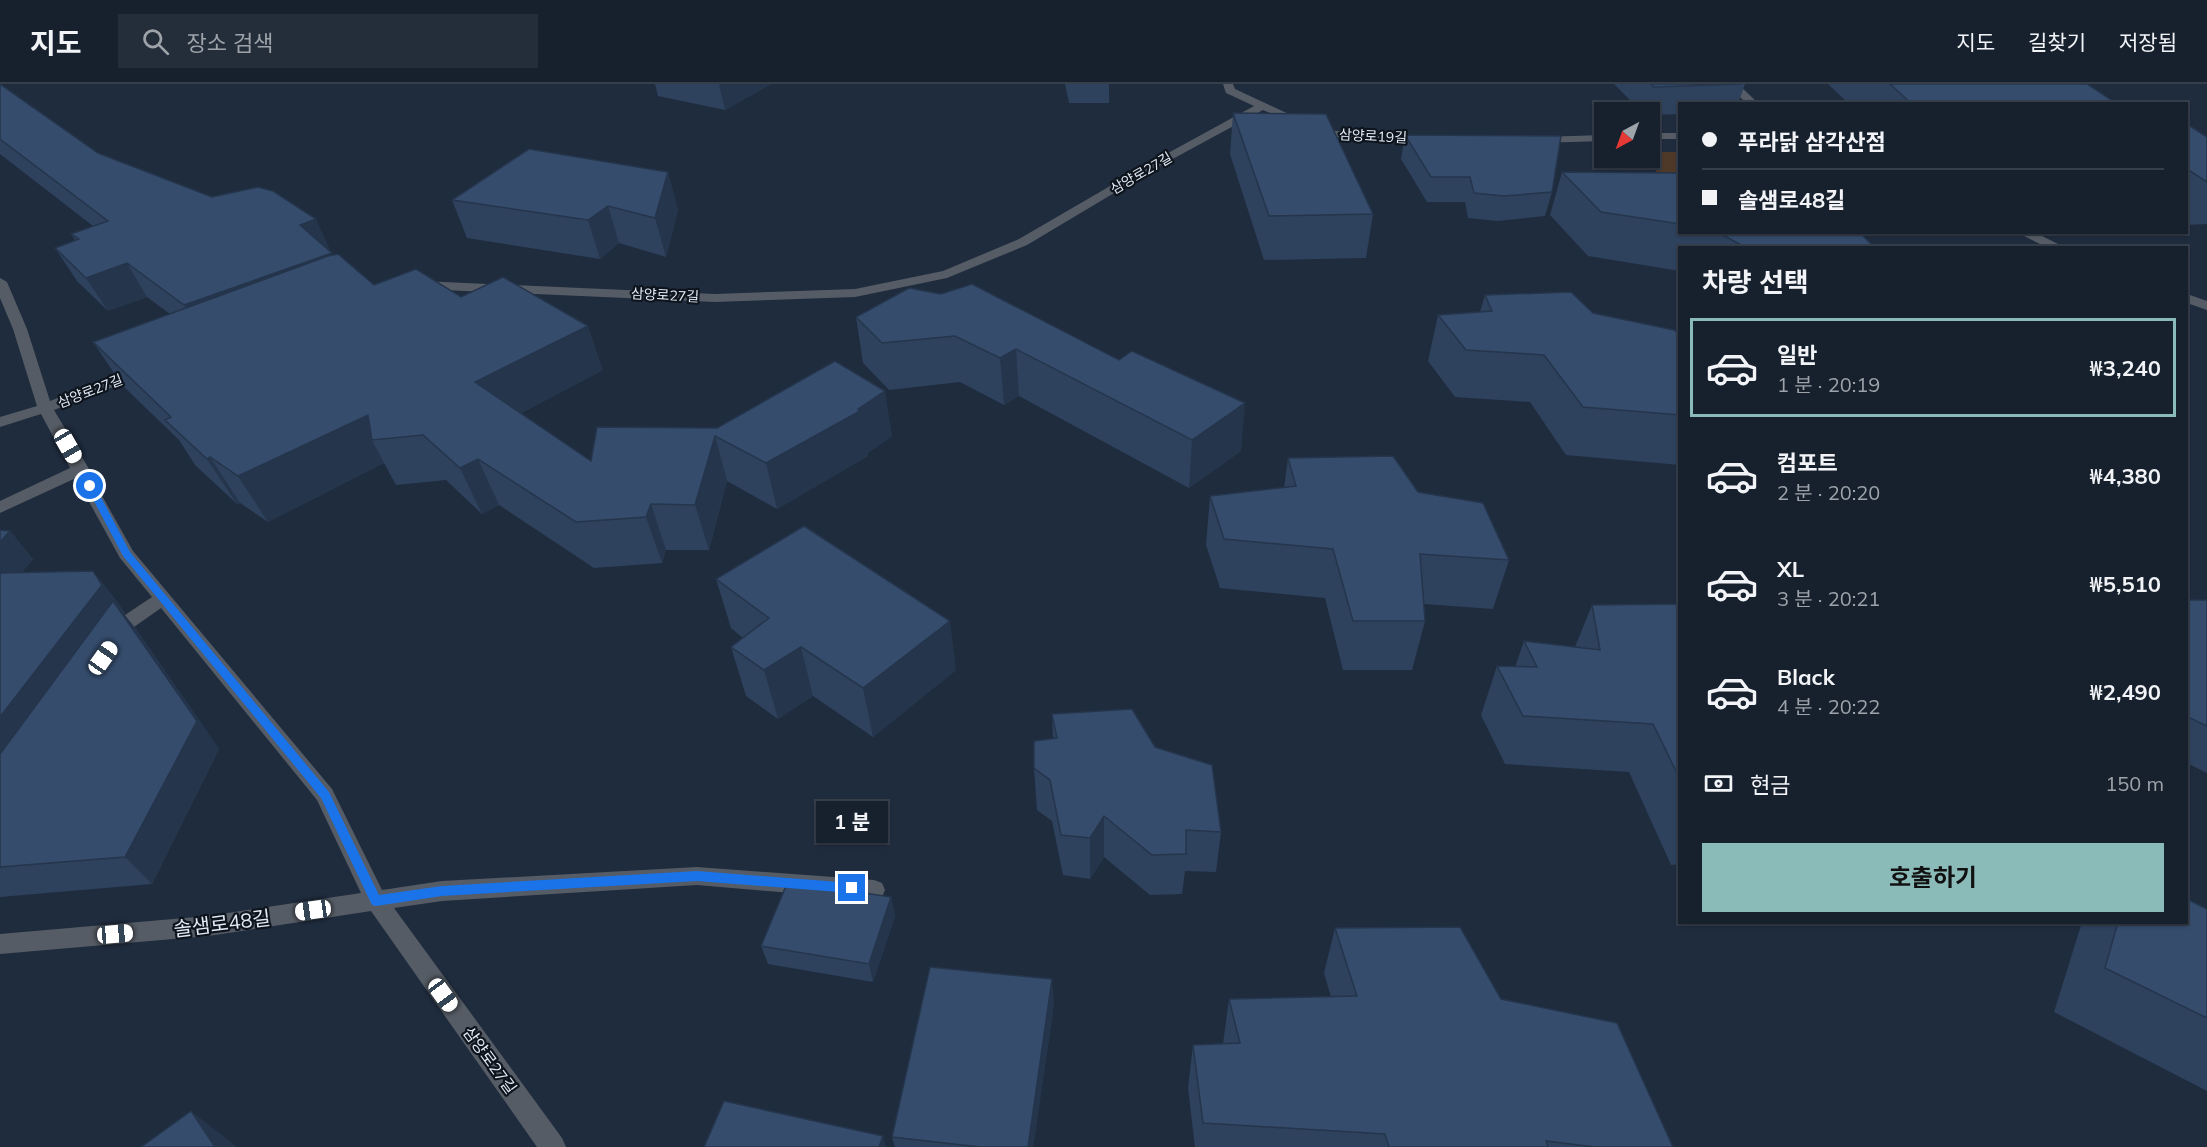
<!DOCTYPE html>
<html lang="ko">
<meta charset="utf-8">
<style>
body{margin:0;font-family:Mulish,"Noto Sans KR",sans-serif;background:#242e3a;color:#f1f3f6;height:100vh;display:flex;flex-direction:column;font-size:22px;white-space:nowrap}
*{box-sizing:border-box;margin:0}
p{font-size:20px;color:#9ea3aa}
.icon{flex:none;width:33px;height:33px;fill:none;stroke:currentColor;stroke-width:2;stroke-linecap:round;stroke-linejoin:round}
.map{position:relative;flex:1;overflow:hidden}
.panel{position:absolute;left:1678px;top:162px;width:510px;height:678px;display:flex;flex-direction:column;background:#17212e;border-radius:0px;box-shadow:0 2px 4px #0004,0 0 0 2px #363e4a}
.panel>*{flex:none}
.banner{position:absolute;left:1678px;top:18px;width:510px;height:132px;border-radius:0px;box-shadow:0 2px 4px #0004,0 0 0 2px #363e4a;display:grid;align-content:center;height:132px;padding:0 24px;background:#17212e}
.needle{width:39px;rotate:221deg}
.tools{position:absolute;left:1594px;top:18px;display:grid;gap:12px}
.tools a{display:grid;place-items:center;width:66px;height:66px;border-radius:0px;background:#17212e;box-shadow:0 2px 4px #0004,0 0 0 2px #363e4a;font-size:30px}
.end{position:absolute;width:27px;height:27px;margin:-14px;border:8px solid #1a73e8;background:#fff;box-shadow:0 0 0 3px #fff}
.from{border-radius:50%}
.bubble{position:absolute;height:42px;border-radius:0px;background:#17212e;box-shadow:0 2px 4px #0004,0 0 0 2px #363e4a;font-size:20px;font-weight:700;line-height:42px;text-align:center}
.car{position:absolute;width:18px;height:36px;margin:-18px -9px;border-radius:8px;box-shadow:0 0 4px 2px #0007;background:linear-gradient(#fff 24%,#345 0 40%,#fff 0 76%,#345 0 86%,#fff 0)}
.banner b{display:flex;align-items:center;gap:21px;height:57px;font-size:22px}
.banner b+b{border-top:2px solid #363e4a}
.banner i{width:15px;height:15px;background:#f1f3f6}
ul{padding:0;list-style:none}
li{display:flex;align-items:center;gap:18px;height:99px;margin:0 12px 9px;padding:0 12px;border:3px solid transparent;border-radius:0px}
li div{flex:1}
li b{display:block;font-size:22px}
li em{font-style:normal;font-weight:700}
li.selected{border-color:#8bbbb9}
li>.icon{width:54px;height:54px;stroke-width:1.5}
h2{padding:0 24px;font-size:27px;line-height:72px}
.pay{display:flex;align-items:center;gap:15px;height:66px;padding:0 24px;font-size:22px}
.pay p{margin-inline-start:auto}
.cta{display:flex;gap:12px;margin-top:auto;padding:12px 24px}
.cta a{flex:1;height:69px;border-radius:0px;background:#8bbbb9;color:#111;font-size:24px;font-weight:700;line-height:69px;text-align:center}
header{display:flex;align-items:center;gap:36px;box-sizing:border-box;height:84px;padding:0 30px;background:#17212e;border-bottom:2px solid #363e4a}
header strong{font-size:28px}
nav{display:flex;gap:33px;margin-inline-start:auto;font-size:21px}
.search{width:420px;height:54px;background:#242e3a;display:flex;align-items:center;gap:15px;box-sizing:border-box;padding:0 21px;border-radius:0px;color:#9ea3aa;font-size:22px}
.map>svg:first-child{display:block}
.green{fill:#4e3929}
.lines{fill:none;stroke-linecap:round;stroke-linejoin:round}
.minor{fill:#565c65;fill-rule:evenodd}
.wall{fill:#2e415d}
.shaded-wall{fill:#25354c}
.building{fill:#354c6c;stroke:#25354c;stroke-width:1.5}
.route{fill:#1a73e8}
.labels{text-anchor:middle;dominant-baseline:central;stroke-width:4.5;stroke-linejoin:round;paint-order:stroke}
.far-street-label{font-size:14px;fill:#e1eaf6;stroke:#0e141c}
.street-label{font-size:16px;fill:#e1eaf6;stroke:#0e141c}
.near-street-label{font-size:20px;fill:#e1eaf6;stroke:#0e141c}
</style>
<header>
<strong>지도</strong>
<div class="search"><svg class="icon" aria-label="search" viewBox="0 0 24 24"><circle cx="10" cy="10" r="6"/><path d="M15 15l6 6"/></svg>장소 검색</div>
<nav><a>지도</a><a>길찾기</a><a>저장됨</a></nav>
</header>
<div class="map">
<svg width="2207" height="1063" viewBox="0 0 2207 1063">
<rect width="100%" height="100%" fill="#1f2c3e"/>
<polygon class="green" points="1661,68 1680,68 1680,113 1650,111"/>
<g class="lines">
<g class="minor">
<polygon points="1223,0 1233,0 1235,5 1323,46 1429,53 1434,56 1429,59 1321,52 1263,26 1156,84 1027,161 947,194 855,213 715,218 421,205 414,201 421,197 715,210 855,205 943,187 1019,155 1148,80 1254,22 1226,9"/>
<polygon points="1727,0 1738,0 1759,20 1747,20"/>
<rect x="1650" y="49" width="30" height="6"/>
<polygon points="1605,51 1605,57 1538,59 1533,56 1538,53"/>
<polygon points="2016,148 2034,148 2066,164 2048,164"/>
<polygon points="0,194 7,198 27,245 50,317 136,284 141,283 148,287 146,290 54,326 89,385 88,387 133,467 332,705 382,806 442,797 697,783 874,796 882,799 885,806 882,813 874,816 697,801 442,817 394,824 562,1054 566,1063 537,1063 371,827 208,852 0,870 0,850 208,832 361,809 317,716 161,524 134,543 122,560 116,562 110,560 107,555 122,533 152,513 120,474 76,394 0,429 0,417 70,384 41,330 0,343 0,333 37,322 13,245 0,214"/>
<polygon points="2187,210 2207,217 2207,226 2187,219"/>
</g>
</g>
<g class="wall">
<polygon points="0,0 98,69 331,168 330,168 332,171 374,201 461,213 603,286 521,329 591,377 597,343 892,352 868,369 868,372 777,425 727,397 709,466 666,466 662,479 594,484 499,421 482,430 446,396 396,401 384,379 268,438 240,419 237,420 195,381 179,356 123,302 93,258 170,230 147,213 108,227 77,197 55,164 75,156 71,150 93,142 0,70"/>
<polygon points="655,0 771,0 725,26 658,12"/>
<polygon points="1065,0 1109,0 1109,19 1069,19"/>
<polygon points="1614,0 1745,0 1738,20 1680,20 1680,30 1650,31 1650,28 1642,28"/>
<polygon points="1828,0 2087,0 2117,20 1849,20"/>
<polygon points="1233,29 1373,130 1366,174 1264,176 1230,70"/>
<polygon points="2187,40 2207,53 2207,140 2187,141"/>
<polygon points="1405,51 1552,108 1545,132 1498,137 1468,134 1465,118 1427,118 1401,75"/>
<polygon points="1562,88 1680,89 1680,148 1859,148 1875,164 1680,164 1680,187 1588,172 1550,131"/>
<polygon points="452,116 678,125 666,173 619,159 600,175 467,154"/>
<polygon points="909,204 1241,367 1189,404 1019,312 1004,321 960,298 889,306 863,279 856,233"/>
<polygon points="1485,211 1593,229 1680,251 1680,381 1566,371 1530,318 1455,313 1428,277 1438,231 1480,228"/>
<polygon points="1288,374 1418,408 1509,476 1493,525 1424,520 1425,537 1412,586 1343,586 1325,514 1220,504 1206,461 1210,412 1284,404"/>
<polygon points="0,446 10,447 33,475 22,488 93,487 115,515 125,529 124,530 136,545 219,665 152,800 0,813"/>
<polygon points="716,495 956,586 873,653 813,612 778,635 746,612 731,563 743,554 731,544"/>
<polygon points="2187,516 2207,516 2207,689 2187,679"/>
<polygon points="1680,520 1680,780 1671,781 1629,688 1505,680 1481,631 1497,582 1515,583 1524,557 1575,563 1592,521"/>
<polygon points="1052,630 1155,663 1221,748 1216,788 1185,787 1182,810 1150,811 1104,773 1090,795 1063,791 1052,737 1037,726 1034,684 1053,655"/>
<polygon points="891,813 895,832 873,898 768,880 761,862"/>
<polygon points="2207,825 2207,1007 2054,928 2082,838 2187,838"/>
<polygon points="1335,844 1501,915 1673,1063 1195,1063 1188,1004 1193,961 1223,960 1229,915 1331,913 1324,889"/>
<polygon points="1054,920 1033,1063 895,1063 892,1053"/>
</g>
<g class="shaded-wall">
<polygon points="719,0 771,0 725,26"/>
<polygon points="668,88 678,125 666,173 655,134"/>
<polygon points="608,122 619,159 600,175 588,136"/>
<polygon points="316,135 331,168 316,174 300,141"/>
<polygon points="332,169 348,202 205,255 184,221"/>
<polygon points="127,179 147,213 108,227 86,194"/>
<polygon points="588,242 603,286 495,342 475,298"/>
<polygon points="1016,265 1019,312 1004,321 1000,274"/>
<polygon points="885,307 892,352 868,369 868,372 777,425 766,379 858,325"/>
<polygon points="1245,319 1241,367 1189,404 1192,356"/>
<polygon points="368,331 372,356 384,379 268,438 238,392"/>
<polygon points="715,352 727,397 709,466 695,421"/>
<polygon points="210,373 240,419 237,420 207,375"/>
<polygon points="478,375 499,421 482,430 460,384"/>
<polygon points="651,420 666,466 662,479 646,433"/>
<polygon points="10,447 33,475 0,515 0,458"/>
<polygon points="93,487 115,515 125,529 124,530 136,545 219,665 152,800 125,773 0,698 0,633"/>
<polygon points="950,537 956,586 873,653 863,604"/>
<polygon points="801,563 813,612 778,635 764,586"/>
<polygon points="1104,732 1104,773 1090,795 1090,754"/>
<polygon points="891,813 895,832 873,898 869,880"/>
<polygon points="1052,895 1054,920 1033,1063 1028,1063"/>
<polygon points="191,1027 237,1063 215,1063"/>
<polygon points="883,1052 886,1063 879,1063"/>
</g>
<g class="building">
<polygon points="0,0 98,69 212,113 258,103 273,107 316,135 300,141 332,169 184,221 127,179 86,194 55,164 79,155 71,150 108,137 0,55"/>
<polygon points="1651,0 1742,0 1654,3"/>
<polygon points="1890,0 2087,0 2117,20 1912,20"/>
<polygon points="1233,29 1326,30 1373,130 1269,132"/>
<polygon points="2187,40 2207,53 2207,98 2187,85"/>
<polygon points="1405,51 1561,52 1552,108 1504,112 1474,109 1470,93 1431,93"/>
<polygon points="529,65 668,88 655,134 608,122 588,136 452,116"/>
<polygon points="1562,88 1680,89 1680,140 1601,128"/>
<polygon points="1717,148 1859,148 1875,164 1747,164"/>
<polygon points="338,170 374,201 416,185 461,213 503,193 588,242 475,298 591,377 597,343 717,344 835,277 885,307 858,325 860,327 766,379 715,352 695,421 651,420 646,433 576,438 478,375 460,384 423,351 372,356 368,331 238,392 210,373 207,375 165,336 171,333 93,258 328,172"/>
<polygon points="972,200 1119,276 1132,267 1245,319 1192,356 1016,265 1000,274 955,252 882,259 856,233 909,204 941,210"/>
<polygon points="1571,208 1593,229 1674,246 1680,251 1680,331 1583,323 1544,271 1466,266 1438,231 1492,227 1485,211"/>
<polygon points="1393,372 1418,408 1483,419 1509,476 1420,470 1425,537 1353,537 1333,465 1224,455 1210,412 1296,402 1288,374"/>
<polygon points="804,442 950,537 863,604 801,563 764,586 731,563 769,534 716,495"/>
<polygon points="0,446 10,447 0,458"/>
<polygon points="93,487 102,501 0,633 0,489"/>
<polygon points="2187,516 2207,516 2207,642 2190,634 2187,631"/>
<polygon points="113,517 197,637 125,773 0,783 0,670"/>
<polygon points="1680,520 1680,695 1653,640 1523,632 1497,582 1537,583 1524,557 1600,566 1592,521"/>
<polygon points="1132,625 1155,663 1212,681 1221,748 1186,746 1186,770 1152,771 1104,732 1090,754 1061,751 1050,696 1034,684 1034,657 1057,654 1052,630"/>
<polygon points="788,797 891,813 869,880 761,862"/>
<polygon points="2187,815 2207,825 2207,934 2105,884 2118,838 2187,838"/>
<polygon points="1460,843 1501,915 1617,939 1673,1063 1595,1063 1546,1057 1548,1063 1389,1063 1385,1050 1203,1039 1193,961 1240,959 1229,915 1357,912 1335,844"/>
<polygon points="930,883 1052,895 1028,1063 980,1063 892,1053"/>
<polygon points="724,1017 883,1052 879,1063 704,1063"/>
<polygon points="191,1027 215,1063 141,1063"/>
</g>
<polygon class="route" points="87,400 95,402 130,468 329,708 379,811 442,802 697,787 852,799 858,804 856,808 852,809 697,797 442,812 376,822 372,821 321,714 123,472 86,402"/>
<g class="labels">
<g class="far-street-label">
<text transform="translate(1373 52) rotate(3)">삼양로19길</text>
<text transform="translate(1141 89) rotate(-30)">삼양로27길</text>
<text transform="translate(665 211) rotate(3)">삼양로27길</text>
<text transform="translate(90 307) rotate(-21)">삼양로27길</text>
</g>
<g class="street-label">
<text transform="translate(490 976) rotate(54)">삼양로27길</text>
</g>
<g class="near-street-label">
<text transform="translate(222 839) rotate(-7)">솔샘로48길</text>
</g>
</g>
</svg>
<div class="tools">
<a><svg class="needle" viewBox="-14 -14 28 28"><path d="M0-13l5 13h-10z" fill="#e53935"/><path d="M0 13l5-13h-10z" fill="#9ea3aa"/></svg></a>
</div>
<i class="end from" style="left:90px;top:402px"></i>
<i class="end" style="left:852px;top:804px"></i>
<div class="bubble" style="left:816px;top:717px;width:72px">1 분</div>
<i class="car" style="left:68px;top:362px;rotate:150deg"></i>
<i class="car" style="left:103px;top:574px;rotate:35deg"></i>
<i class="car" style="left:313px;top:826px;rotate:262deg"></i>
<i class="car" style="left:115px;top:850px;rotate:85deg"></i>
<i class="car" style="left:443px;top:911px;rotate:144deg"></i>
<div class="banner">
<b><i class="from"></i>푸라닭 삼각산점</b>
<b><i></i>솔샘로48길</b>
</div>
<section class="panel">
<h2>차량 선택</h2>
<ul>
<li class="selected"><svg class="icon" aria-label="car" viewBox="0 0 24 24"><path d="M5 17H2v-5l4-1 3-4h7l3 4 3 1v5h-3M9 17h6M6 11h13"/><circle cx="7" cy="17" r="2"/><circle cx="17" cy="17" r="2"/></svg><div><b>일반</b><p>1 분 · 20:19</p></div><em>₩3,240</em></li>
<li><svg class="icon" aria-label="car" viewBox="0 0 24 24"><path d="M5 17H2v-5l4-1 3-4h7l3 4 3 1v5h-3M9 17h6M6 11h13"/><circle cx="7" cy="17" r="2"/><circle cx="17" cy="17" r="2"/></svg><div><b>컴포트</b><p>2 분 · 20:20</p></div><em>₩4,380</em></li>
<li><svg class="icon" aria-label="car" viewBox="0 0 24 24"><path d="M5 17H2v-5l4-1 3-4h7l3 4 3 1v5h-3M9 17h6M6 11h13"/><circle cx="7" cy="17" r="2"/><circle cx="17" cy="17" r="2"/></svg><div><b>XL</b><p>3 분 · 20:21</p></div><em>₩5,510</em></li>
<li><svg class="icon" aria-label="car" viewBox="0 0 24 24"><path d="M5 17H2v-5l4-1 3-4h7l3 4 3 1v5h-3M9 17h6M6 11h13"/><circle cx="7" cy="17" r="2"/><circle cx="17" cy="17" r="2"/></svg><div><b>Black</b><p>4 분 · 20:22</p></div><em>₩2,490</em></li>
</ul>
<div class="pay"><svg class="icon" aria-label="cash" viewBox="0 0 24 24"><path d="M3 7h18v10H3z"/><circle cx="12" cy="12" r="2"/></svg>현금<p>150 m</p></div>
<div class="cta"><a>호출하기</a></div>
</section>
</div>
